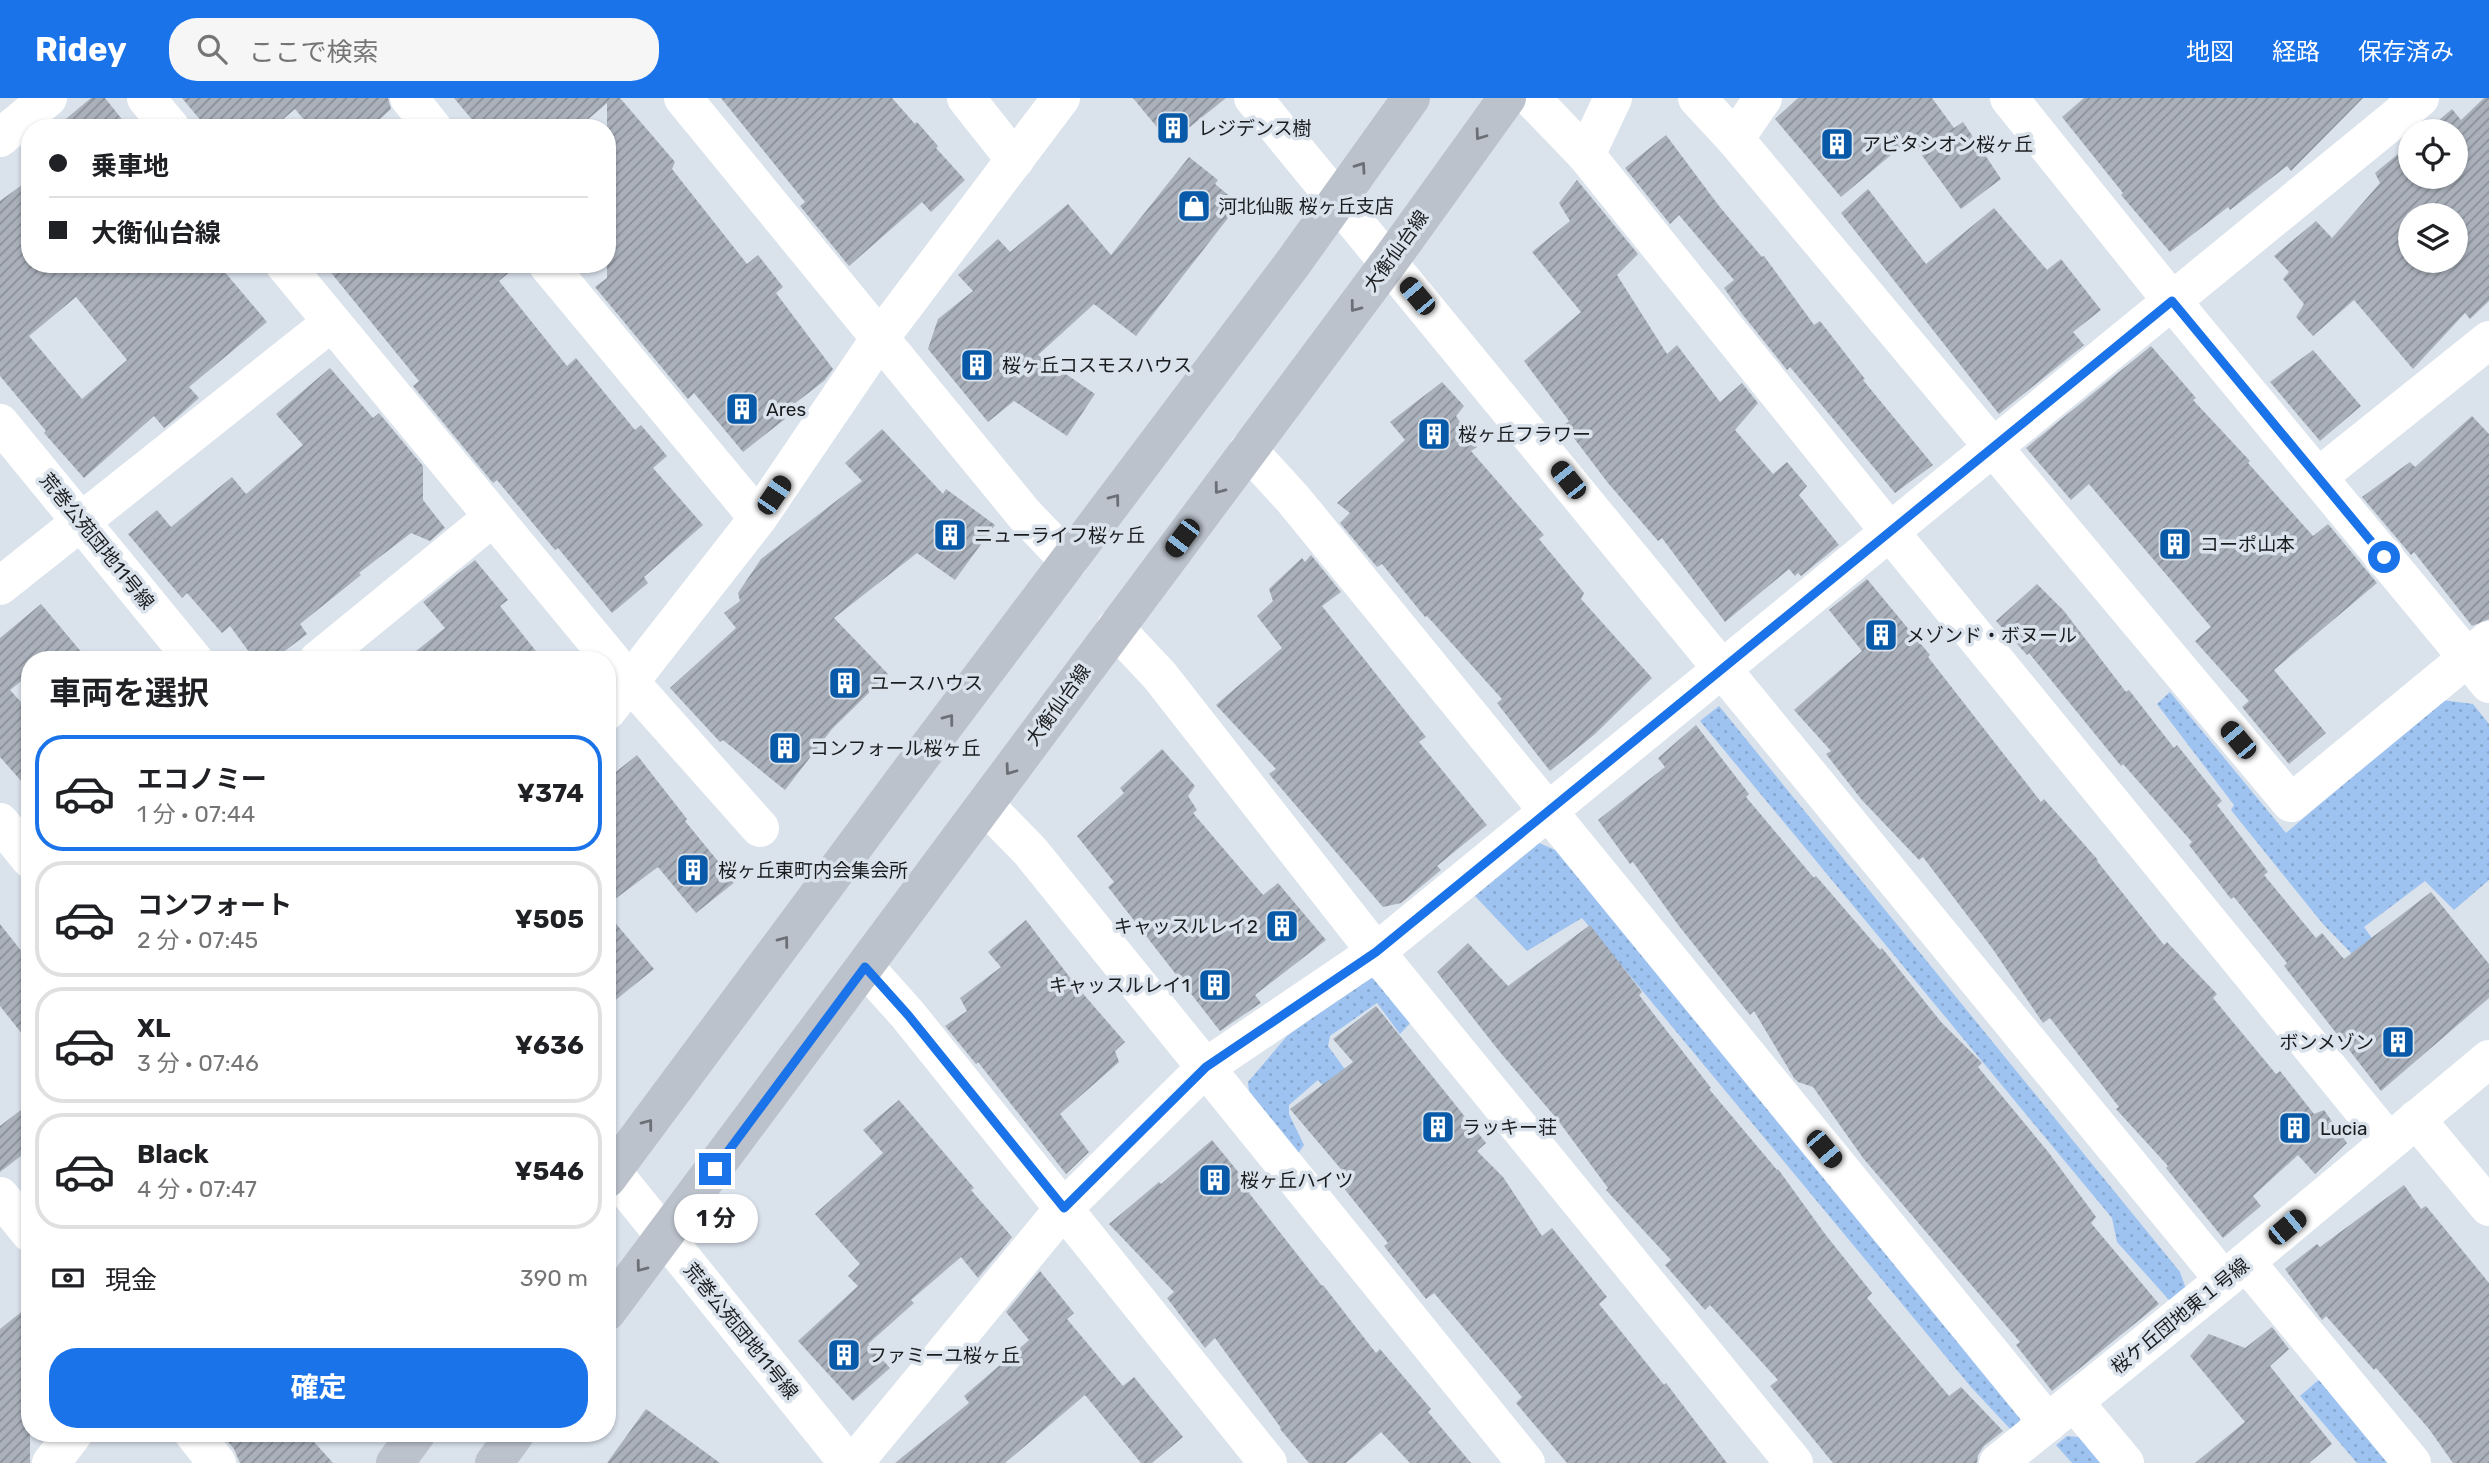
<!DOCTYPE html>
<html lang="ja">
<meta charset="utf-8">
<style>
body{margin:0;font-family:Rubik,"Noto Sans JP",sans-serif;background:#f6f6f6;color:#202124;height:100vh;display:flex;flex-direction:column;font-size:26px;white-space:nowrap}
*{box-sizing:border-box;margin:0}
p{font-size:23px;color:#757577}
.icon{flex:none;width:38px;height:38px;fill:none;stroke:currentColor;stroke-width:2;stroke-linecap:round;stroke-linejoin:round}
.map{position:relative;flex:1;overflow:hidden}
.sheet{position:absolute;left:21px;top:553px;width:595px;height:791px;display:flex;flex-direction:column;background:#fff;border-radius:28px;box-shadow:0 2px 5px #0004}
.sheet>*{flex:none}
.hud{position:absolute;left:21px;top:21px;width:595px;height:154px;border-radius:28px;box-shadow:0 2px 5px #0004;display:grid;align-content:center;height:154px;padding:0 28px;background:#fff}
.tools{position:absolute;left:2398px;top:21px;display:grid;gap:14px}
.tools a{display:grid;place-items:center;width:70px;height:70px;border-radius:50%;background:#fff;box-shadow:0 2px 5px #0004;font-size:35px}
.end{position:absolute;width:32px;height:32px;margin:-16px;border:9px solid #1a73e8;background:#fff;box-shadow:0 0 0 4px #fff}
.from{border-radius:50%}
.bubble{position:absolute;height:49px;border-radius:24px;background:#fff;box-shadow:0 2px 5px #0004;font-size:23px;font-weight:700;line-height:49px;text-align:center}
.car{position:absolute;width:21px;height:42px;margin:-21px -10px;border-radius:9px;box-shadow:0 0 5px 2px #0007;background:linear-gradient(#222 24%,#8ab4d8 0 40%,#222 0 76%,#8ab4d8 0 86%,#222 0)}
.hud b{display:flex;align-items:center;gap:24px;height:66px;font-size:26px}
.hud b+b{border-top:2px solid #e0e0e0}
.hud i{width:18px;height:18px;background:#202124}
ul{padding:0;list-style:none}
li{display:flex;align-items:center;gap:21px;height:116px;margin:0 14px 10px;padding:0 14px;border:4px solid #e0e0e0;border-radius:28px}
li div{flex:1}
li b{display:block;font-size:26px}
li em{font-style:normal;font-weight:700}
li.on{border-color:#1a73e8}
li>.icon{width:63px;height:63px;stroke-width:1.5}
h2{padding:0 28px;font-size:32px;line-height:84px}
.pay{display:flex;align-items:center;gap:18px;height:77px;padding:0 28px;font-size:26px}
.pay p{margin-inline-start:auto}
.cta{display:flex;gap:14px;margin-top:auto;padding:14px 28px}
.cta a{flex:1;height:80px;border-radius:28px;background:#1a73e8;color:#fff;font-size:28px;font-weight:700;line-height:80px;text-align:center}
header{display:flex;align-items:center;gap:42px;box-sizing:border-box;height:98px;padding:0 35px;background:#1a73e8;color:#fff}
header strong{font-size:33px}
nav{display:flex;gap:38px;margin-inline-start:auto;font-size:24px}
.search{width:490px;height:63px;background:#f6f6f6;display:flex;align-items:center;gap:18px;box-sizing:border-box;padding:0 24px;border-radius:28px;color:#757577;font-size:26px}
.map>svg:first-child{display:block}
.garden{fill:url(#garden-dots)}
.building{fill:url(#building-hatch);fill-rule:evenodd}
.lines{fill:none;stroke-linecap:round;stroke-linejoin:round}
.minor{stroke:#fff;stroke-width:38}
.tertiary{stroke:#fff;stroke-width:38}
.secondary{stroke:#bbc2cc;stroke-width:38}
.oneway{stroke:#6a7076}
.route{stroke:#1a73e8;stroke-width:9}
.labels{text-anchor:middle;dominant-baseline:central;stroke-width:7;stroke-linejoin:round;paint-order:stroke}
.poi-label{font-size:19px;fill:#1a1d20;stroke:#dae2ec;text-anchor:start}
.street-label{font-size:19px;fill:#1a1d20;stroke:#dae2ec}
</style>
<header>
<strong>Ridey</strong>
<div class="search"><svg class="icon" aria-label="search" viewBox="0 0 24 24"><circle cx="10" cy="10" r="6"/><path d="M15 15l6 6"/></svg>ここで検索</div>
<nav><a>地図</a><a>経路</a><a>保存済み</a></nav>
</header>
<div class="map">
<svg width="2489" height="1365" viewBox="0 0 2489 1365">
<defs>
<pattern id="garden-dots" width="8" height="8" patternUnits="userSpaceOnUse" patternTransform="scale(1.75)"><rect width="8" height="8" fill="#9ec3f0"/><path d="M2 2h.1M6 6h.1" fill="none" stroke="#88a7ce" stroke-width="1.8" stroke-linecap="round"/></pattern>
<pattern id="building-hatch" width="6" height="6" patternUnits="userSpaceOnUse" patternTransform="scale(1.75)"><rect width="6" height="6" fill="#aab1bb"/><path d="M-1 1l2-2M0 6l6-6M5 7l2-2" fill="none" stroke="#8a8f98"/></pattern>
</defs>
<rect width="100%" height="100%" fill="#dae2ec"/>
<g class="garden">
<polygon points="2170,594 2286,735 2442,602 2473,606 2489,626 2489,782 2454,812 2425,783 2364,829 2399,878 2352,856 2323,826 2231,712 2234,707 2157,606"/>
<polygon points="1719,608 2180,1174 2186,1191 2170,1203 2117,1144 2112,1120 1700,623"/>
<polygon points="1539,745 1560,754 2023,1318 2012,1333 1971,1289 1582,820 1527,853 1475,798"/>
<polygon points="1369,879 1383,885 1413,922 1400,936 1377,905 1330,938 1328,948 1378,1017 1360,1030 1318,982 1289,1007 1289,1016 1304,1047 1297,1057 1250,1002 1248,984 1287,938"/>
<polygon points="2323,1278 2394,1365 2357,1365 2300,1298"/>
<polygon points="2067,1338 2089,1340 2111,1365 2072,1365 2056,1347"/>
</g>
<g class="building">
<polygon points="91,0 105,0 129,30 55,30"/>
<polygon points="182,0 388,0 391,11 370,30 311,30 295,11 273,30 207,30"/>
<polygon points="454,0 620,0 675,64 672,71 747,166 758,157 783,189 776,195 833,271 824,283 781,316 785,321 743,354 694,295 688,301 595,189 607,180 607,5 578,30 479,30"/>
<polygon points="721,0 892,0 915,26 917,24 938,48 936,50 965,82 931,114 922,104 849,168 800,108 805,104"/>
<polygon points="1133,0 1226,0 1170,45"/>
<polygon points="1798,0 1932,0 1954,30 1963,24 2001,81 1961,111 1910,41 1841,99 1775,21"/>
<polygon points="2084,0 2363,0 2291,73 2287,68 2230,112 2228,109 2170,154 2121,97 2123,95 2062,19"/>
<path d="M2484,0H2489V203L2470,221L2465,215L2413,271L2354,202L2313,238L2296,219L2304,206L2283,181L2289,174L2274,158L2316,123L2332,140L2380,85L2375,75L2410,46V79H2455V33H2426L2452,11L2461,22ZM2410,117H2455V163H2410Z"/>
<polygon points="1666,37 1719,108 1762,159 1764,158 1814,227 1820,223 1865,281 1863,282 1933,367 1895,395 1790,269 1787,272 1743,217 1724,190 1734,182 1679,117 1670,126 1625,70"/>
<polygon points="1189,59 1218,82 1215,86 1239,106 1136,238 1094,206 1038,257 1095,296 1067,338 1014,303 988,324 928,251 938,221 973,193 958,177 998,141 1010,154 1068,106 1111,157"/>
<path d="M30,81V166H218L267,224L189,289L199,300L180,317L164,330L154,318L84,380L44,335L46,333L0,278V103ZM76,199L127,262L82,301L29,238Z"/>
<polygon points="1577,82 1638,156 1617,177 1667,256 1677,247 1720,304 1742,285 1758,305 1735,332 1773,376 1787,364 1807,388 1799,397 1839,447 1801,478 1798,475 1795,478 1789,471 1725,524 1662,440 1658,443 1608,385 1564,327 1569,323 1524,263 1581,214 1532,154 1570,123 1559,105"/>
<polygon points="1868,91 1926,166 1994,110 2047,172 2061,161 2101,212 2073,234 2084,247 1999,316 1841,115"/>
<polygon points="324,166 519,166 499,183 567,268 576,260 635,332 641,327 667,358 653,370 703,427 644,479 648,485 612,515 558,450 555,452 497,382 493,385 413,288 419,283"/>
<polygon points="2151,248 2196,300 2193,302 2250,363 2248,365 2313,438 2328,426 2377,485 2274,572 2326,635 2289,666 2242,609 2249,603 2195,543 2211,529 2089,386 2071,402 2026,350"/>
<polygon points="2313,252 2361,308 2320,343 2270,284"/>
<polygon points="330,270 373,320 379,315 423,368 423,402 445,430 430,443 411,435 359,475 361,477 300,526 307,536 273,562 255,562 230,528 222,535 187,495 182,500 128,436 157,412 171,429 232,379 246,396 303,347 276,316"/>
<polygon points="1442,284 1464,308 1456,318 1477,349 1471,353 1544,437 1539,441 1584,495 1581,501 1652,580 1595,636 1550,673 1497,605 1502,601 1427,518 1425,519 1382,466 1377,469 1340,425 1350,415 1337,405 1405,342 1390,324"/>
<polygon points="2472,318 2489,336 2489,521 2472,528 2414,454 2411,457 2362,399 2410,364 2415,369"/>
<polygon points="882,331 943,396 946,391 995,427 955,482 917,455 834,520 888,576 832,631 785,692 723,642 720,644 670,590 736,530 724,515 740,503 738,495 761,461 862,383 845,365"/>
<polygon points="1311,457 1341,494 1322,508 1426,639 1419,644 1487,727 1437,768 1441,772 1401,805 1383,809 1269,676 1276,671 1216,607 1282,550 1257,518 1273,503 1269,491 1302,460 1305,464"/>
<polygon points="475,462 508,502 500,508 543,562 405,562 445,530 423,504"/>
<polygon points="1867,481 1930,557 1928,559 2041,704 2044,701 2098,762 2097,763 2164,847 2167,844 2217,896 2213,900 2276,976 2280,973 2314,1016 2324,1012 2347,1045 2315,1076 2298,1057 2253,1098 2261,1108 2223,1140 2166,1070 2168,1068 2116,1011 2119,1009 2050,920 2043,925 1992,850 1923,759 1919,762 1861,701 1826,656 1831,653 1794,612 1862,553 1829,512"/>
<polygon points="2037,486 2064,513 2126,594 2129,592 2174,650 2177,647 2222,703 2217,707 2268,774 2264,777 2316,840 2322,835 2344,861 2431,794 2489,866 2489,900 2381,993 2284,868 2287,865 2234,799 2231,801 2189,747 2192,744 2123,666 2121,668 2029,555 2027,557 1996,523"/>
<polygon points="41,506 88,562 30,562 30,576 10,592 30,614 30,693 0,659 0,540"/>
<polygon points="1696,627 1749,696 1746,699 1814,780 1816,778 1880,852 1882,850 1941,924 1982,965 1978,969 2049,1055 2096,1119 2091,1125 2159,1206 2052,1293 2016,1247 2020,1244 1863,1060 1813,989 1798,984 1794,980 1754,913 1750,917 1679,828 1633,764 1630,766 1598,722 1665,669 1658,660"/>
<polygon points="1162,651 1195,688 1188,698 1197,712 1193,715 1263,797 1278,785 1326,842 1255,897 1261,905 1220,933 1108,789 1114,784 1077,738 1124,695 1120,690"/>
<polygon points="637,657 687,721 685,723 735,784 696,815 658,769 607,807 607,681"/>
<polygon points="607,815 654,871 607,909"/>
<polygon points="1026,822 1078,890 1125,944 1115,953 1119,964 1060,1016 1089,1054 1066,1076 978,964 976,966 945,928 967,913 960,900 1001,869 988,854"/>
<polygon points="0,826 30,864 30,946 0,908"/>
<polygon points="1590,827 1642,894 1639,897 1711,990 1709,991 1777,1072 1778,1071 1825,1136 1872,1195 1867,1200 1949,1298 1961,1289 2003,1333 1984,1348 1978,1357 1977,1365 1833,1365 1770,1288 1778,1282 1710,1207 1705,1212 1665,1167 1671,1162 1606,1092 1608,1090 1557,1021 1499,953 1437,874 1468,845 1508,888"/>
<polygon points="1376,908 1486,1045 1477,1053 1503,1079 1542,1138 1552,1130 1607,1199 1599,1206 1664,1287 1666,1285 1727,1365 1567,1365 1516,1305 1522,1299 1434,1195 1426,1201 1384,1148 1388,1145 1338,1083 1346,1077 1290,1011 1353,964 1333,941"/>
<polygon points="899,1002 974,1090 971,1092 1012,1139 978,1180 961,1159 911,1202 914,1205 868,1246 890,1270 853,1303 798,1243 858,1188 848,1178 860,1166 815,1116 883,1055 863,1032"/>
<polygon points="30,1005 30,1051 0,1074 0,1028"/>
<polygon points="1212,1042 1253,1092 1249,1095 1322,1188 1323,1187 1376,1255 1380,1251 1431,1311 1428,1314 1471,1365 1410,1365 1381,1334 1346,1365 1309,1365 1280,1331 1281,1330 1215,1240 1205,1250 1167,1200 1174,1194 1109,1126 1159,1084 1161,1086"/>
<polygon points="2404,1087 2421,1111 2426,1108 2489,1185 2489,1365 2453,1365 2429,1331 2376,1270 2374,1272 2326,1218 2322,1222 2285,1171 2317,1146 2320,1149"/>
<polygon points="1040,1173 1074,1215 1067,1221 1123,1288 1134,1279 1183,1339 1152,1365 1141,1365 1085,1297 1005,1365 895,1365 969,1305 964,1298 1029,1242 1006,1214"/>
<polygon points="30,1207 30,1365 0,1365 0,1231"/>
<polygon points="2272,1229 2289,1251 2270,1268 2332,1346 2309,1365 2195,1365 2245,1324 2190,1258 2209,1236 2245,1250"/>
<polygon points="646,1311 720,1365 607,1365"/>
<polygon points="221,1335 306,1335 333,1365 240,1365 234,1351"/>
</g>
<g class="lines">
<g class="minor">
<polyline points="146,0 171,30"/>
<polyline points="409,0 433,30"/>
<polyline points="683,0 1024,416 1069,463"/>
<polyline points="966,0 1015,62"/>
<polyline points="1253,0 2224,1182"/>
<polyline points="1531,0 1586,57 1890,434 2389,1044"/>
<polyline points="1697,0 1735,41 2291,705 2489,542"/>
<polyline points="2009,0 2172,203 2489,586"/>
<polyline points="0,40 48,0"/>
<polyline points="1735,41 1763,0"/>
<polyline points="1586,57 1613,0"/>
<polyline points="284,166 629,583 760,730"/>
<polyline points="547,166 758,420"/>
<polyline points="1248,352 1293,401 2048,1325"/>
<polyline points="2318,379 2489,242"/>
<polyline points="0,488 332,224"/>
<polyline points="1115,530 1160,578 1376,854 1794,1365"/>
<polyline points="318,562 493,419"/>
<polyline points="607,613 758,420 880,240 1061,0"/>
<polyline points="985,707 1030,753 1526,1365"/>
<polyline points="0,724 30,761"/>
<polyline points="865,869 908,917 1268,1365"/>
<polyline points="2416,1021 2489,1109"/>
<polyline points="0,1098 30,1135"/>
<polyline points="2246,1164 2412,1365"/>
<polyline points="2074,1304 2125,1365"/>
<polyline points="193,1335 217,1365"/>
<polyline points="51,1365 74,1335"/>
<polyline points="854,1365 1064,1110 1206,969 1376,854 2420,0"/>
<polyline points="1998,1365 2224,1182 2489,961"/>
</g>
<g class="tertiary">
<polyline points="0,325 194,562"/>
<polyline points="607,1067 848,1365"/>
</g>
<g class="secondary">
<polyline points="607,1081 923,656 1293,165 1411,0"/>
<polyline points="607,1214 1389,164 1507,0"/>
<polyline points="395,1365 417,1335"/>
<polyline points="494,1365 516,1335"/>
</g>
</g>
<defs><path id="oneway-chevron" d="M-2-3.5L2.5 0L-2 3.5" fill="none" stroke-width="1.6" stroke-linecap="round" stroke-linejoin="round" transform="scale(1.75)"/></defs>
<g class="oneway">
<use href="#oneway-chevron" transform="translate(1480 37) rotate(126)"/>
<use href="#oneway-chevron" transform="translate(1361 69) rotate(-55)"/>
<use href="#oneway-chevron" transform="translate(1355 209) rotate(127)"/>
<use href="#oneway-chevron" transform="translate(1219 391) rotate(127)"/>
<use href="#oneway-chevron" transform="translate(1115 401) rotate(-53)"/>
<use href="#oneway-chevron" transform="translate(949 621) rotate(-53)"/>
<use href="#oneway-chevron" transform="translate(1010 672) rotate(126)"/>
<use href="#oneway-chevron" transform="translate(784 843) rotate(-53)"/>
<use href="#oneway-chevron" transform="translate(648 1026) rotate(-53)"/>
<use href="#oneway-chevron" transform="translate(641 1169) rotate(127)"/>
</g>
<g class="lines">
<polyline class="route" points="715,1071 865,869 908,917 1064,1110 1206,969 1376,854 2172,203 2384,459"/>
</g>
<defs>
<symbol id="building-square" viewBox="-11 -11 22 22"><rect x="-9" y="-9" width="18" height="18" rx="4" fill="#085aa8" stroke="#dae2ec"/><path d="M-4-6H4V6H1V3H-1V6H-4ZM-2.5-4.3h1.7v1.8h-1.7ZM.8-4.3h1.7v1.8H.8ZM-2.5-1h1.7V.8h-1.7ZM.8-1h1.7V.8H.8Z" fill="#fff"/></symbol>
<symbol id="shop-square" viewBox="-11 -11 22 22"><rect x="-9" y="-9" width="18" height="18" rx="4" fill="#085aa8" stroke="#dae2ec"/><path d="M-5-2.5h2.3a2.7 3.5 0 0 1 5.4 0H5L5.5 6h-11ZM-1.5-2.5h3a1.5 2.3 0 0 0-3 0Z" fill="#fff"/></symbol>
</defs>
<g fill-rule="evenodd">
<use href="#building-square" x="1154" y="11" width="38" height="38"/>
<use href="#building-square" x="1818" y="27" width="38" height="38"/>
<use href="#shop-square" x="1175" y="89" width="38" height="38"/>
<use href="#building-square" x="958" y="248" width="38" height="38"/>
<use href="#building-square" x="723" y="292" width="38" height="38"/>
<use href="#building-square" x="1415" y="317" width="38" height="38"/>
<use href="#building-square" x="931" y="418" width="38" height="38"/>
<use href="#building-square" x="2156" y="427" width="38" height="38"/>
<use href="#building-square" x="1862" y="518" width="38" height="38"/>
<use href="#building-square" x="826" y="566" width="38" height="38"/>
<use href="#building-square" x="766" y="631" width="38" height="38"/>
<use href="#building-square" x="674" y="753" width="38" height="38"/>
<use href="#building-square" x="1263" y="809" width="38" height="38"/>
<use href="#building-square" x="1196" y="868" width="38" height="38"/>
<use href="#building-square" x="2379" y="925" width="38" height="38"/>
<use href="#building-square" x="1419" y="1010" width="38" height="38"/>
<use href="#building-square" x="2276" y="1011" width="38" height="38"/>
<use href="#building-square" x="1196" y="1063" width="38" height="38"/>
<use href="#building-square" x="825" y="1238" width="38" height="38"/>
</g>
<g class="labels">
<g class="poi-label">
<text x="1198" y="30">レジデンス樹</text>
<text x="1862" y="46">アビタシオン桜ヶ丘</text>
<text x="1218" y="108">河北仙販 桜ヶ丘支店</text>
<text x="1002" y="267">桜ヶ丘コスモスハウス</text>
<text x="766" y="311">Ares</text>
<text x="1458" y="336">桜ヶ丘フラワー</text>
<text x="974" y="437">ニューライフ桜ヶ丘</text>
<text x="2200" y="446">コーポ山本</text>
<text x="1906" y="537">メゾンド・ボヌール</text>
<text x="870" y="585">ユースハウス</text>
<text x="810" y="650">コンフォール桜ヶ丘</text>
<text x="718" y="772">桜ヶ丘東町内会集会所</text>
<text x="1258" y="828" text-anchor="end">キャッスルレイ2</text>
<text x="1190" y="887" text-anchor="end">キャッスルレイ1</text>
<text x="2374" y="944" text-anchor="end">ボンメゾン</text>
<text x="1462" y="1029">ラッキー荘</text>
<text x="2320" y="1030">Lucia</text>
<text x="1240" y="1082">桜ヶ丘ハイツ</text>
<text x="868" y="1257">ファミーユ桜ヶ丘</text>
</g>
<g class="street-label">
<text transform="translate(1396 153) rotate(-54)">大衡仙台線</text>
<text transform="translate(97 443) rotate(51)">荒巻公苑団地11号線</text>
<text transform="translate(1058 607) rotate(-54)">大衡仙台線</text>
<text transform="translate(2180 1218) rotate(-39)">桜ケ丘団地東１号線</text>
<text transform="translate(741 1233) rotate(51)">荒巻公苑団地11号線</text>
</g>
</g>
</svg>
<div class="tools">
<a><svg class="icon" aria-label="locate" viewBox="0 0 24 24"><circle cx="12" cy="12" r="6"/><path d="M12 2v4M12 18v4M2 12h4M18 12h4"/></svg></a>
<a><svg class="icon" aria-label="layers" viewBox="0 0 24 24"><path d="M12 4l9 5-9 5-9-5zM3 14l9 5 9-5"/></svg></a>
</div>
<i class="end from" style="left:2384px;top:459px"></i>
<i class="end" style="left:715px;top:1071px"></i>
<div class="bubble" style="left:674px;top:1096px;width:84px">1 分</div>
<i class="car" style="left:1417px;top:198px;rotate:320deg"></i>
<i class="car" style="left:1568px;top:382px;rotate:321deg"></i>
<i class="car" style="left:774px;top:397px;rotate:34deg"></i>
<i class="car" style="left:1182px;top:440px;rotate:217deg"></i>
<i class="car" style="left:2238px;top:642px;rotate:320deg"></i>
<i class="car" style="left:1824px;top:1051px;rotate:140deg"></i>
<i class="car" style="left:2287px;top:1129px;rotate:50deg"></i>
<div class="hud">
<b><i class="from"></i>乗車地</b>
<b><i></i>大衡仙台線</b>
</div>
<section class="sheet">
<h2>車両を選択</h2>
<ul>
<li class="on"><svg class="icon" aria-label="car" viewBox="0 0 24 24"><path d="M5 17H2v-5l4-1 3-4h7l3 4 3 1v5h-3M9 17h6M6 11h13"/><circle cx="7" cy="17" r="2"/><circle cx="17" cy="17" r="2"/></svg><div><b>エコノミー</b><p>1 分 · 07:44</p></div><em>¥374</em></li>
<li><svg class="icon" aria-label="car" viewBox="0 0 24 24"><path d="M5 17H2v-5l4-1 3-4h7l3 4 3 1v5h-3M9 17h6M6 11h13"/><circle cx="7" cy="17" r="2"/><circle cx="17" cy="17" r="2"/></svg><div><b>コンフォート</b><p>2 分 · 07:45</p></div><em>¥505</em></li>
<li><svg class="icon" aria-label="car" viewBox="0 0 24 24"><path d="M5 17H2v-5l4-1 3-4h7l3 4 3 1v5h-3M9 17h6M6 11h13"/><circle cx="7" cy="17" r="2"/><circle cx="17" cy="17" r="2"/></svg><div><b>XL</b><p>3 分 · 07:46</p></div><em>¥636</em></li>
<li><svg class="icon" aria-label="car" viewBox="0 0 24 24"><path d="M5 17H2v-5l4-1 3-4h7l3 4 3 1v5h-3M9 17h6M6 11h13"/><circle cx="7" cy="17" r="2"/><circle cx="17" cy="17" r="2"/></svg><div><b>Black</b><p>4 分 · 07:47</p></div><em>¥546</em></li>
</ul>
<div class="pay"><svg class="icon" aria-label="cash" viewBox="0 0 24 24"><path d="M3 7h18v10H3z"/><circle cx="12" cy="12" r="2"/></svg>現金<p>390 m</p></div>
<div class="cta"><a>確定</a></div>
</section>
</div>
